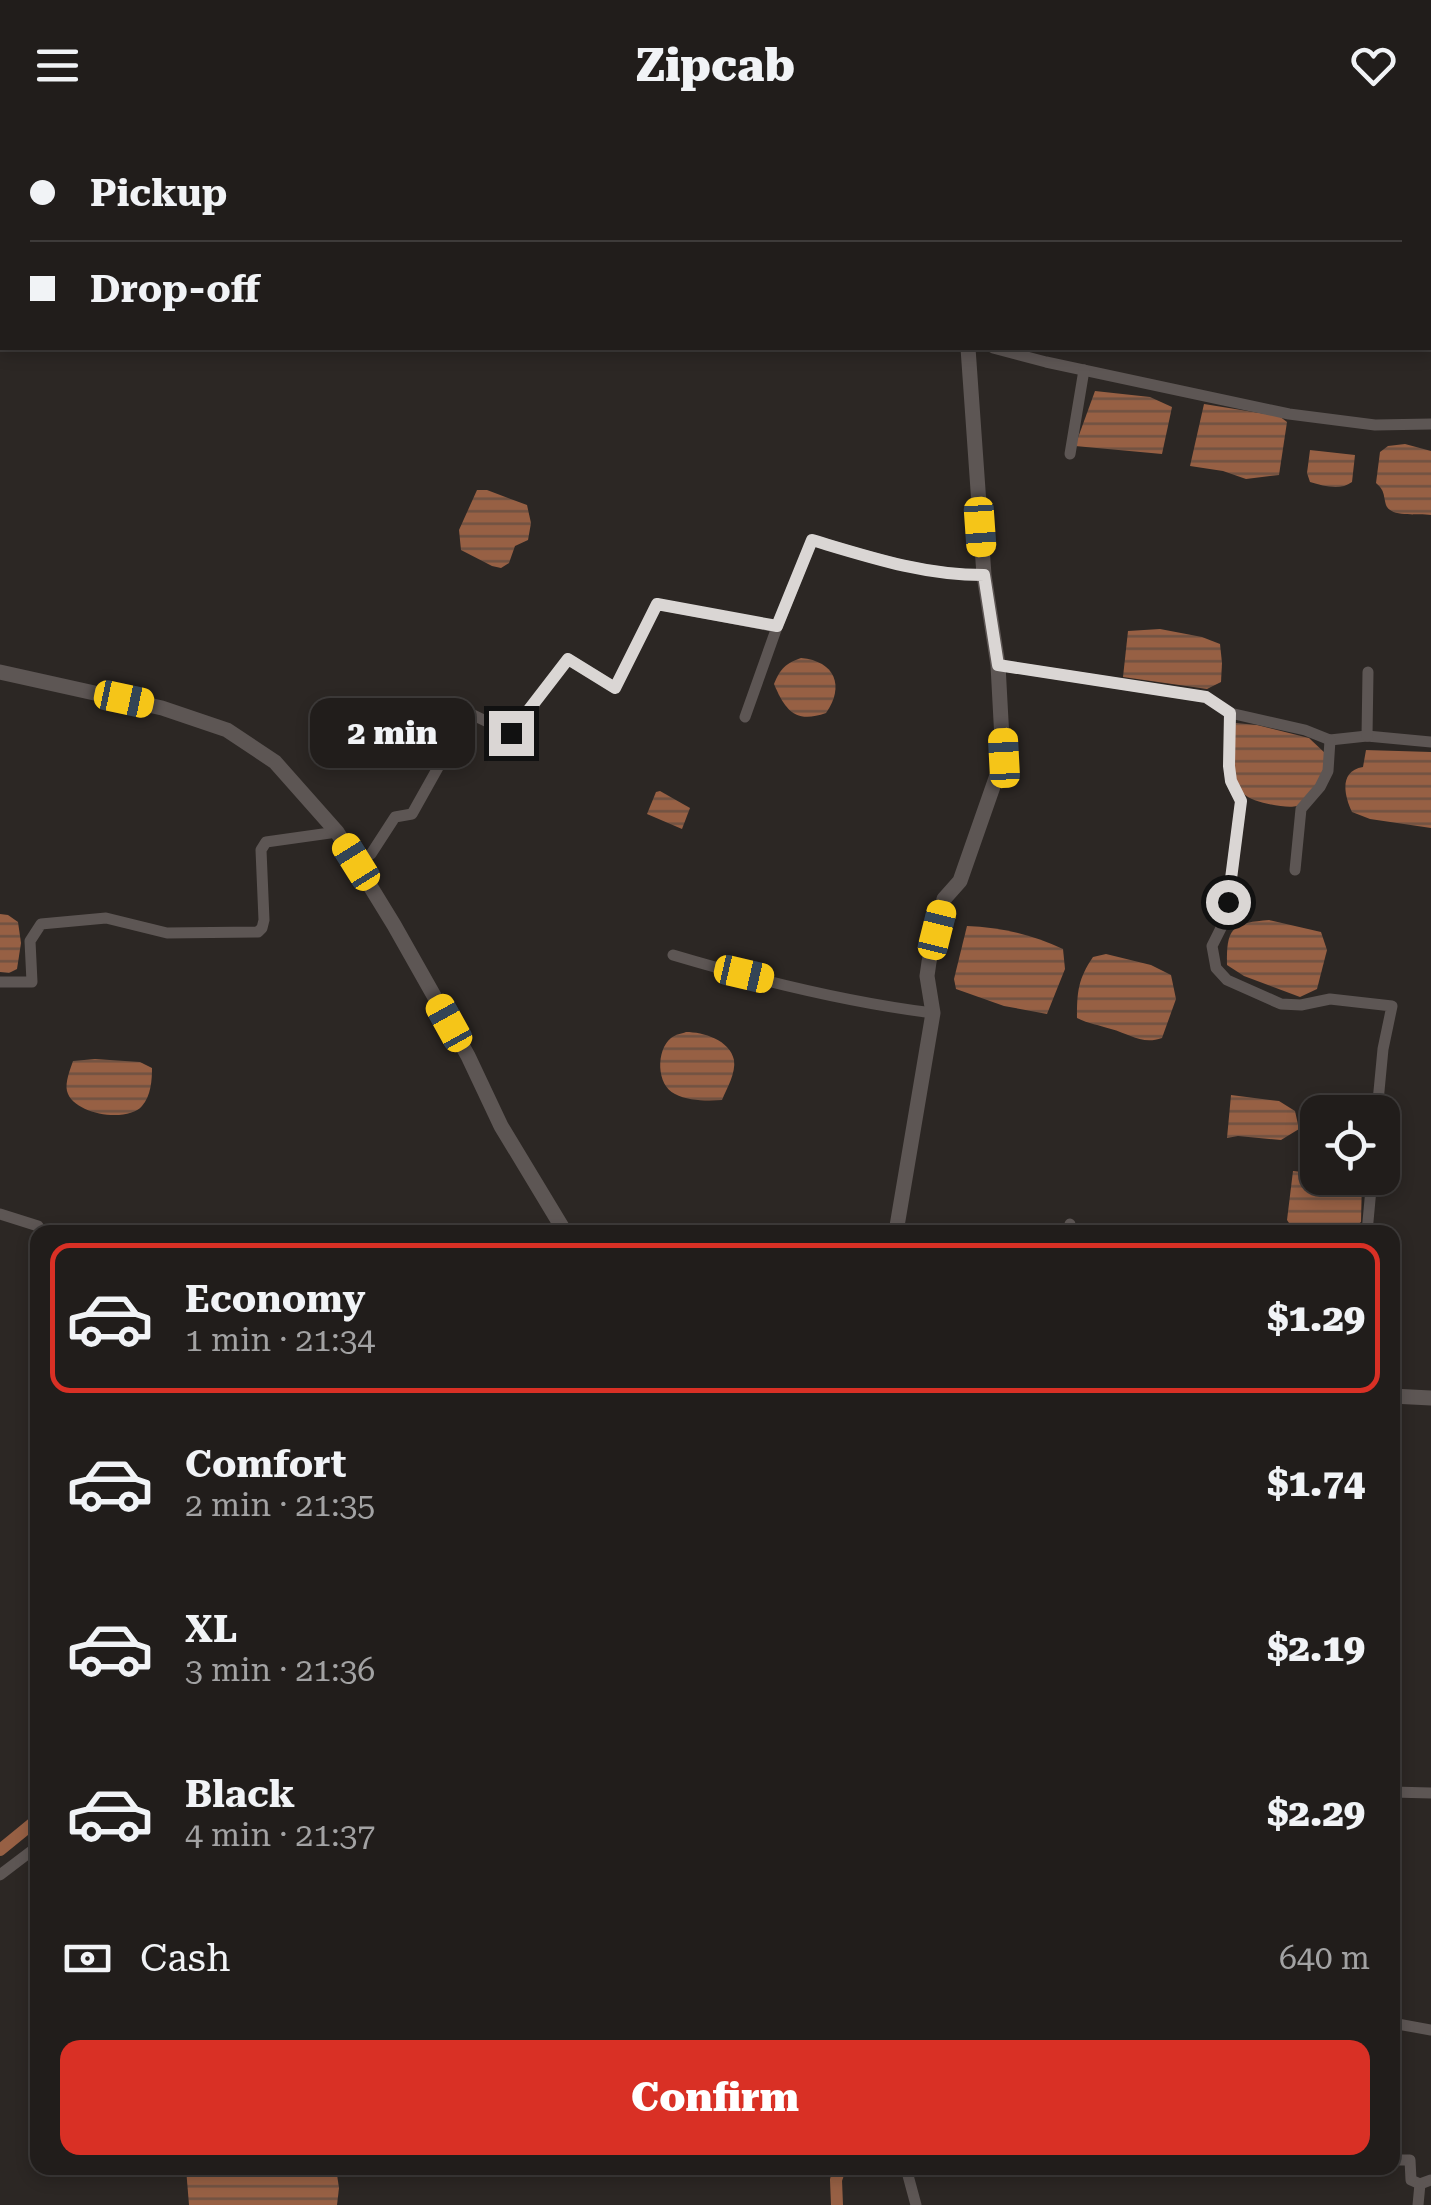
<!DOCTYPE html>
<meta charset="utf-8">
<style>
body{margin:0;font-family:"Roboto Serif",serif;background:#2d2a28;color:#f1f3f6;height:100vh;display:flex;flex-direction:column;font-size:38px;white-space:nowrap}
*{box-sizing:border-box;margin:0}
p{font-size:32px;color:#a2a2a3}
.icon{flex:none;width:55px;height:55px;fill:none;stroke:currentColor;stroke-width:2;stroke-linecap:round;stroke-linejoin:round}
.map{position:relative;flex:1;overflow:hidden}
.panel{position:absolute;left:30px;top:1095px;width:1370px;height:950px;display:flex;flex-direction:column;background:#211d1b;border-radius:20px;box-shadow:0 5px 15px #0003,0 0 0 2px #3e3b3a}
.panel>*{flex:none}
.top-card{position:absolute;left:0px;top:0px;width:1432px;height:220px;box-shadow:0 5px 15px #0003,0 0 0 2px #3e3b3a;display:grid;align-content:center;height:220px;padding:0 30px;background:#211d1b}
.buttons{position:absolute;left:1300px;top:965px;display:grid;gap:20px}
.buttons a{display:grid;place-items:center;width:100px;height:100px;border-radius:20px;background:#211d1b;box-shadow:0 5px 15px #0003,0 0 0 2px #3e3b3a;font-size:50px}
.end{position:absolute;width:45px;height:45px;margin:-22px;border:12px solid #dad6d4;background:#111;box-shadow:0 0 0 5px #111}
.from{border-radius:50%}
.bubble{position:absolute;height:70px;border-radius:20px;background:#211d1b;box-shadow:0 5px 15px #0003,0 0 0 2px #3e3b3a;font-size:32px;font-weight:800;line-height:70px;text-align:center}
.car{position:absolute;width:30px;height:60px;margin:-30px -15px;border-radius:12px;box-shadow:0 0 8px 2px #0007;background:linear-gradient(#f5c518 24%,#345 0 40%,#f5c518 0 76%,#345 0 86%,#f5c518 0)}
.top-card b{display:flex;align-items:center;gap:35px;height:95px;font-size:38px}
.top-card b+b{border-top:2px solid #3e3b3a}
.top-card i{width:25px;height:25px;background:#f1f3f6}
ul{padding:18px 0 0;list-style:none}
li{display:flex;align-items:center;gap:30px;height:150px;margin:0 20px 15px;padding:0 10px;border:5px solid transparent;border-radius:20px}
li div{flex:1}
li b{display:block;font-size:38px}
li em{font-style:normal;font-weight:800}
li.on{border-color:#d93025}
li>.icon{width:90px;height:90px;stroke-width:1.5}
.pay{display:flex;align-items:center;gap:25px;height:110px;padding:0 30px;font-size:38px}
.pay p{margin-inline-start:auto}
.action{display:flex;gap:20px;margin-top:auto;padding:20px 30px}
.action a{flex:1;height:115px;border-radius:20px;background:#d93025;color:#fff;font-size:40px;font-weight:800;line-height:115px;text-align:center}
header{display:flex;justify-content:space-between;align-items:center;height:130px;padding:0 30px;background:#211d1b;font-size:45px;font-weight:800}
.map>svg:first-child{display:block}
.water{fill:url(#water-rules)}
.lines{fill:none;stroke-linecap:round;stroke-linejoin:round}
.canal{stroke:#976044;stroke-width:12}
.street{stroke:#5d5654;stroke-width:11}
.secondary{stroke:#5d5654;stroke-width:15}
.route{stroke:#dad6d4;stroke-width:12}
</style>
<header><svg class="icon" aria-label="menu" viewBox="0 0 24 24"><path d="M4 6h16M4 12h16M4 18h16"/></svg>Zipcab<svg class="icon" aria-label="heart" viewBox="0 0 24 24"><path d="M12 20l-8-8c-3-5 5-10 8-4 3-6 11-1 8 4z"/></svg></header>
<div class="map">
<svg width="1431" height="2075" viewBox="0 0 1431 2075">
<defs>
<pattern id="water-rules" width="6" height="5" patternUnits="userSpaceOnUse" patternTransform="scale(2.5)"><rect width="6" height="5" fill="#976044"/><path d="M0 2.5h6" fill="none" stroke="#705242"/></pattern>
</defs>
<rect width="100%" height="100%" fill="#2c2724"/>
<g class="water">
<polygon points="1095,261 1150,267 1172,277 1162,324 1075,316"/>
<polygon points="1204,274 1279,286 1287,292 1279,345 1246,349 1223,341 1190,336"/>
<path d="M1405,314L1431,321V385C1417,383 1391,388 1386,375C1383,364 1385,361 1376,353L1380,322L1388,316Z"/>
<path d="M1310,320L1355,325L1352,352C1340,361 1324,356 1310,352L1307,343Z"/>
<polygon points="477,360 487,360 527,375 531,393 528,410 515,416 509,433 501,438 492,436 461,420 459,400"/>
<polygon points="1160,499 1202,507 1220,514 1222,533 1221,552 1207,559 1123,547 1128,501"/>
<path d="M801,528C835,531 845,556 826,583C795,594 785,580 774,554C780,539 786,533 801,528Z"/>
<path d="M1236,593L1257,595L1309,608L1326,624C1325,641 1316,670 1297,676C1286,679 1251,672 1244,664C1240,659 1235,649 1233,643C1228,629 1232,610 1232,595Z"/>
<path d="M1366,620L1431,622V698L1370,689L1352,682C1344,665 1339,641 1363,637Z"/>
<polygon points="660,661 690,678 682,699 647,684 656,662"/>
<polygon points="0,784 8,785 18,792 21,813 17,839 9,843 0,842"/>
<path d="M1269,790L1321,802L1327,820L1317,859L1300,867L1244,846L1227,835C1226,797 1233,793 1269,790Z"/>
<path d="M967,796C1000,797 1033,805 1063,819L1065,839L1047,884L1004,876L956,859L954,849Z"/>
<path d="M1106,824L1151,835L1171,845L1176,869L1162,908C1142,915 1130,904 1111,899C1099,895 1089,894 1077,888C1077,862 1078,849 1093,827Z"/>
<path d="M686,902C703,902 730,910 734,930C736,943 727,958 722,970C708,971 688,971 675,964C656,955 656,920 671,908C676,904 681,904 686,902Z"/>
<path d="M95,929L140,932L152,938C152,950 151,966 142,976C128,993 73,985 67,961C65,952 70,940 73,931Z"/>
<polygon points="1231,965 1279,971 1295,981 1299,999 1281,1010 1238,1006 1227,1008"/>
<polygon points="1293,1041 1317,1044 1318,1048 1362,1049 1361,1092 1353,1098 1291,1096 1287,1090"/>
<polygon points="186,2038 336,2038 339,2058 337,2075 189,2075"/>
</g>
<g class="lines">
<g class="canal">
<polyline points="0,1720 38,1689"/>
<polyline points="837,2075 836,2050 840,2038"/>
</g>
<g class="street">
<polyline points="282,2 283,0"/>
<polyline points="0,149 2,148"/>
<polyline points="993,218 1046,232 1289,284 1375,295 1431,294"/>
<polyline points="1070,324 1084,240"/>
<path d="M777,497L812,410C869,427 924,445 984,445"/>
<polyline points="998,535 1206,567 1230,583 1305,600 1330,610 1367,606 1431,612"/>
<polyline points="1230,583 1229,636 1231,651 1241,671 1226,788 1212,816 1216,838 1227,850 1281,874 1301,875 1330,869 1392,876 1383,919 1377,982"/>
<polyline points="1367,606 1368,542"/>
<polyline points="355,733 371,724 395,687 412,684 454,609 471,584 511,603 568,529 615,558 657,474 777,497 745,587"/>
<polyline points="1295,740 1301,679 1320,657 1328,641 1330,610"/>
<path d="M673,825C757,850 845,872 933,883"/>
<polyline points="0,852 32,852 30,811 41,794 106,788 167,803 258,802 262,798 264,790 261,720 266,712 337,702"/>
<polyline points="0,1084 38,1096 42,1102"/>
<polyline points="1068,1102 1070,1094"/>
<polyline points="1367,1102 1372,1048"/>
<polyline points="1392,1662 1431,1663"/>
<polyline points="0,1745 38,1716"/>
<polyline points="1392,1893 1431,1900"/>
<polyline points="1392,2026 1396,2026 1398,2030 1410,2030 1411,2050 1420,2054"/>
<polyline points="906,2038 916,2075"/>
<polyline points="1418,2075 1420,2054 1431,2050"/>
</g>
<g class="secondary">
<polyline points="949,0 949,2"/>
<polyline points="0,542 162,578 227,600 275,632 337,702 394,795 468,926 501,996 565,1102"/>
<polyline points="896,1102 933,883 927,846 929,832 944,769 960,751 1003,628 998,535 984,445 968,218"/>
<polyline points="1392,1266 1431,1268"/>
</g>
</g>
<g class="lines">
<path class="route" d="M511,603L568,529L615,558L657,474L777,496L812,410C869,427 923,445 984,445L998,535L1206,567L1230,583L1229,636L1231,651L1241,671L1228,772"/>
</g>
</svg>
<div class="buttons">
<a><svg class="icon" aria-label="locate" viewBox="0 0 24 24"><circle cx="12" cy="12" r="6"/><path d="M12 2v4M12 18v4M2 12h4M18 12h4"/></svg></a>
</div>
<i class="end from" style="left:1228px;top:772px"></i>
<i class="end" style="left:511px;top:603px"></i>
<div class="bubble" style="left:310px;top:568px;width:165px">2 min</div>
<i class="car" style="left:980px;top:397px;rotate:176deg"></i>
<i class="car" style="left:124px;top:569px;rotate:102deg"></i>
<i class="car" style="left:1004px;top:628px;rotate:357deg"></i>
<i class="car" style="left:356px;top:732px;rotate:328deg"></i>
<i class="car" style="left:937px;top:800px;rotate:14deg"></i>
<i class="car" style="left:744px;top:844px;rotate:103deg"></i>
<i class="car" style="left:449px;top:893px;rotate:331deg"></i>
<div class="top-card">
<b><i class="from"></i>Pickup</b>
<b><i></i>Drop-off</b>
</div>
<section class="panel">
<ul>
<li class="on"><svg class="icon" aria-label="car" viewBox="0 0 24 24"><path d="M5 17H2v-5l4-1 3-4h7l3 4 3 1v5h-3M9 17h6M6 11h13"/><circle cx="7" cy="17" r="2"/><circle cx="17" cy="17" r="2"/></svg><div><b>Economy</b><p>1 min · 21:34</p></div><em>$1.29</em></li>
<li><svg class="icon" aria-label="car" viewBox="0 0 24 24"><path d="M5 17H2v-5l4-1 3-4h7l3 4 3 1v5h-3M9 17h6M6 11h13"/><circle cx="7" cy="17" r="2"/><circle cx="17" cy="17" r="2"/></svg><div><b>Comfort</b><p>2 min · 21:35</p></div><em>$1.74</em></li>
<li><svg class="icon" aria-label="car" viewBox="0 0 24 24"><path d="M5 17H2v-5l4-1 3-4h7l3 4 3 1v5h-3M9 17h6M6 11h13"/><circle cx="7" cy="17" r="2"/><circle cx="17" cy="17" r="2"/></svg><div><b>XL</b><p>3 min · 21:36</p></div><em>$2.19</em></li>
<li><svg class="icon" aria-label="car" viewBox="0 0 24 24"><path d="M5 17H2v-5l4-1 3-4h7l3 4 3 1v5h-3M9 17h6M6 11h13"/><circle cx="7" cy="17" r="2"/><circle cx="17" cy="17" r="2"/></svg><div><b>Black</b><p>4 min · 21:37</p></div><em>$2.29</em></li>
</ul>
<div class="pay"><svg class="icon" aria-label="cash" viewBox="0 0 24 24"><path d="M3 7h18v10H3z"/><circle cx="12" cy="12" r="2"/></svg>Cash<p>640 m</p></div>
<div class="action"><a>Confirm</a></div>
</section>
</div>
